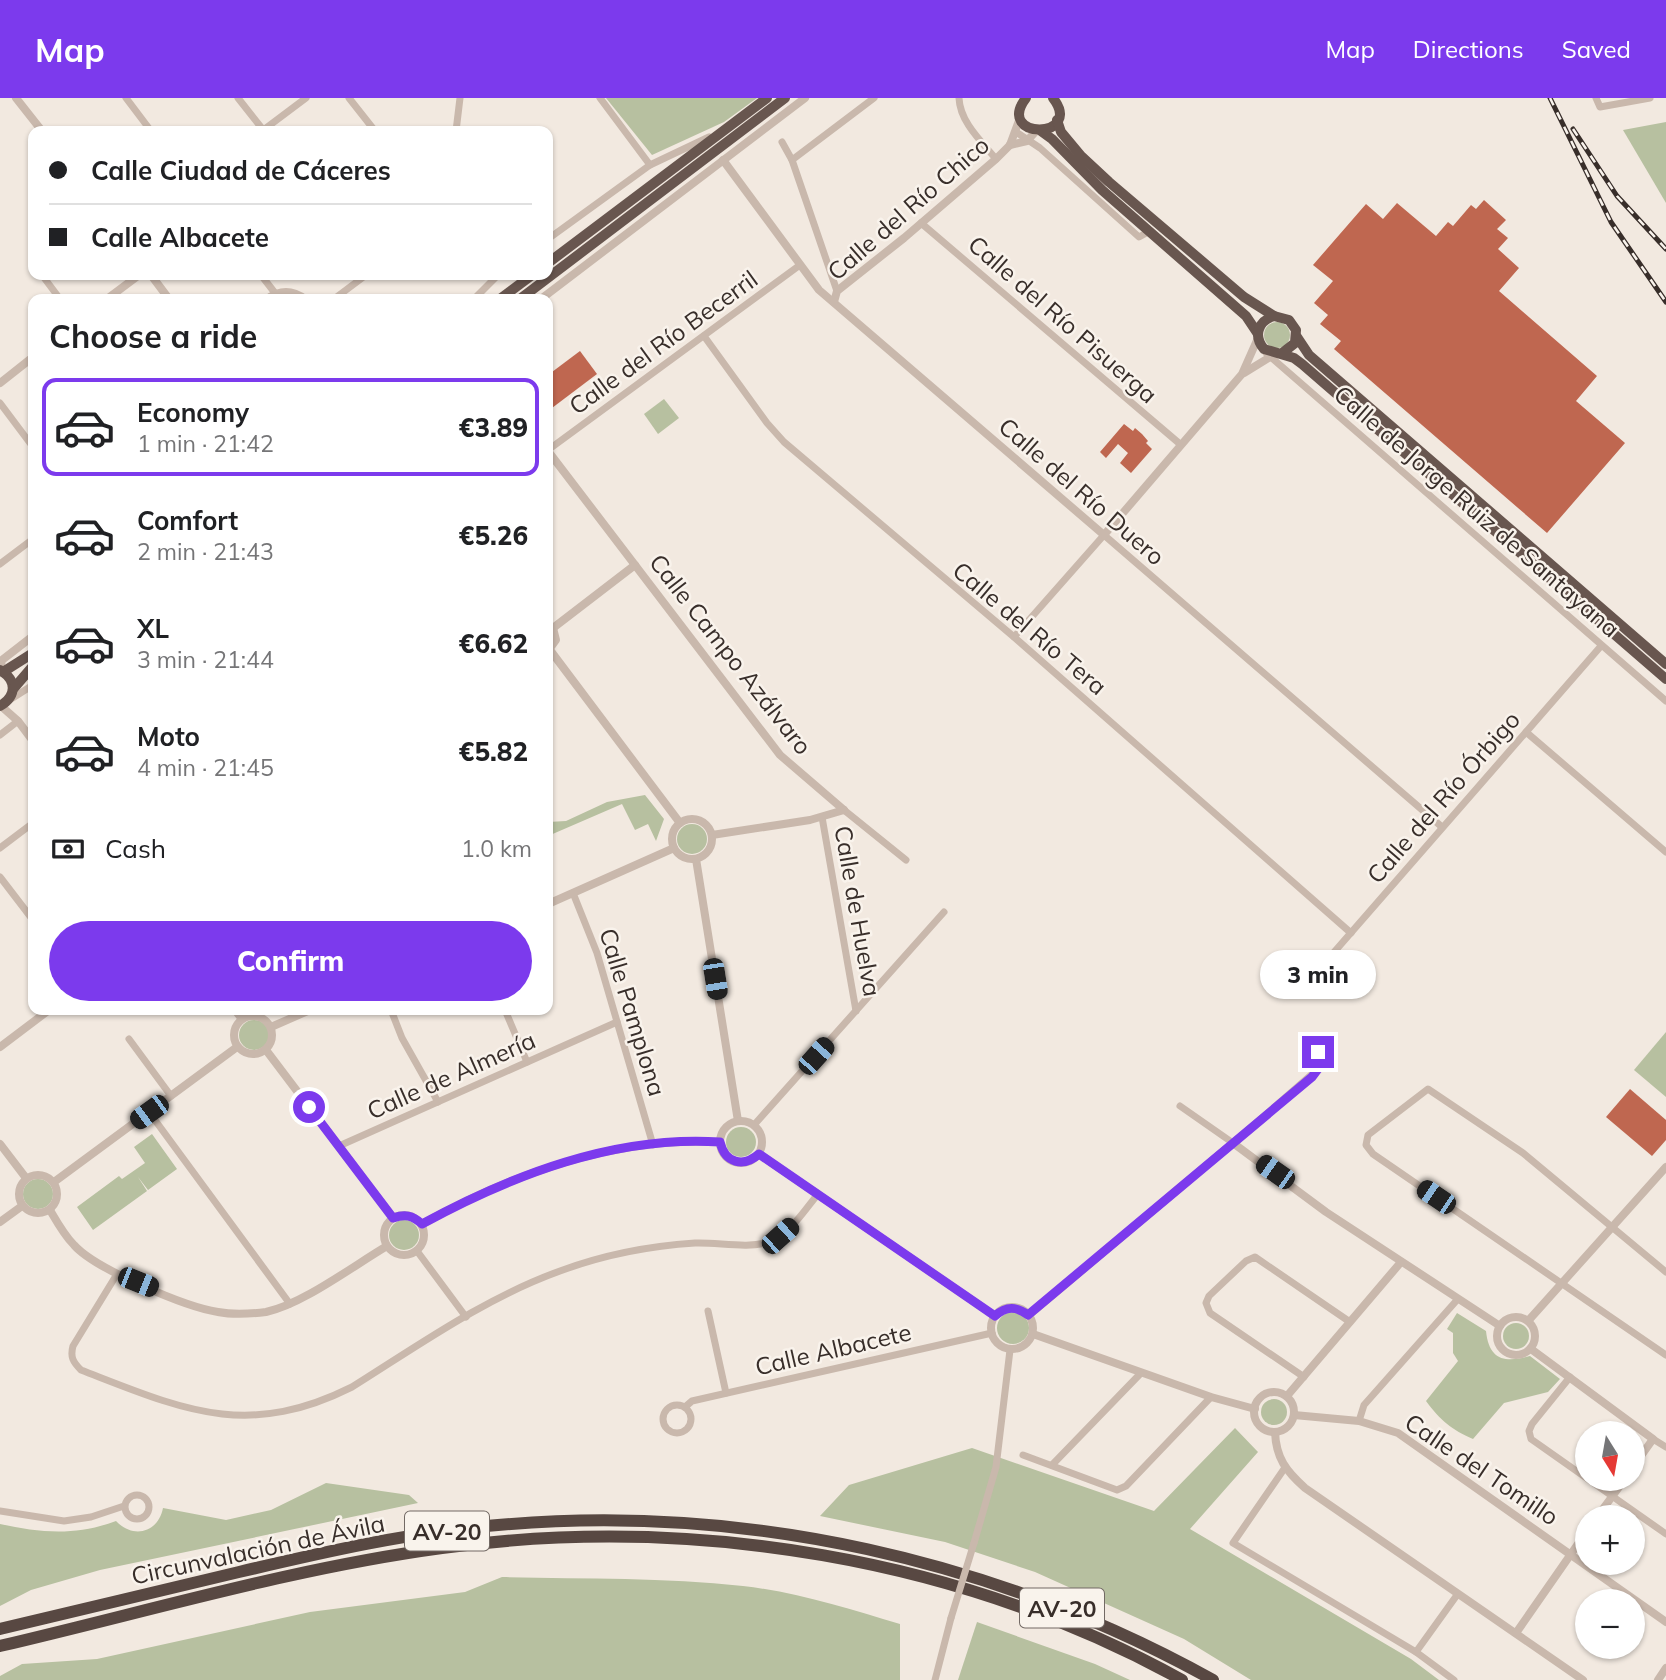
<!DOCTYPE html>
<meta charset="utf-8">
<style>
body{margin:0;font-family:Mulish,sans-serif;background:#f2f2f2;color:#202124;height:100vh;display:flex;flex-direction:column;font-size:26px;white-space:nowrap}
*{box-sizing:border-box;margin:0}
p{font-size:23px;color:#757577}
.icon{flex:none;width:38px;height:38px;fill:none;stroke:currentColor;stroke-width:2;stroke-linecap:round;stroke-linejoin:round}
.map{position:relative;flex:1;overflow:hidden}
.details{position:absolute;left:28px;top:196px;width:525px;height:721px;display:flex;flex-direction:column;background:#fff;border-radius:14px;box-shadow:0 2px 5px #0004}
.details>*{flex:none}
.guide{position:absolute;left:28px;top:28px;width:525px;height:154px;border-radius:14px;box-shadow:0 2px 5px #0004;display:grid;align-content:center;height:154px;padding:0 21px;background:#fff}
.needle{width:46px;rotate:169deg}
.tools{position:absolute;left:1575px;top:1323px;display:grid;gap:14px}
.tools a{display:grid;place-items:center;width:70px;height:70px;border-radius:50%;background:#fff;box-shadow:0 2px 5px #0004;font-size:35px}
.end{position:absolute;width:32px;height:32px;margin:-16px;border:9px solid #7c3aed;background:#fff;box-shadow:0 0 0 4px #fff}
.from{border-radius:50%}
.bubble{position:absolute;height:49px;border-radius:24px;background:#fff;box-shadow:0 2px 5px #0004;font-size:23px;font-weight:800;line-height:49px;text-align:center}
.car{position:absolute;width:21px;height:42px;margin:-21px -10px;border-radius:9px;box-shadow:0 0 5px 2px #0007;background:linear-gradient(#222 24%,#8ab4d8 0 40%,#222 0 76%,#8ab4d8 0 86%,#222 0)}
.guide b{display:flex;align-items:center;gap:24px;height:66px;font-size:26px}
.guide b+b{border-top:2px solid #e0e0e0}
.guide i{width:18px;height:18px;background:#202124}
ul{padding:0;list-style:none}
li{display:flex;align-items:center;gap:21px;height:98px;margin:0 14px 10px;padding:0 7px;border:4px solid transparent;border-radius:14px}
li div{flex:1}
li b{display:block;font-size:26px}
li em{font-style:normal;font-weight:800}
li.on{border-color:#7c3aed}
li>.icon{width:63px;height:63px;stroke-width:1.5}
h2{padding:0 21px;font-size:32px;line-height:84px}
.pay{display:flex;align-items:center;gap:18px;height:77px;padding:0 21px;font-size:26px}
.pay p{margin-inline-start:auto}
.action{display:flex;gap:14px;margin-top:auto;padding:14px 21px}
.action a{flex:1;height:80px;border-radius:42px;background:#7c3aed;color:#fff;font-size:28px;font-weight:800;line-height:80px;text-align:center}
header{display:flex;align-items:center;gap:42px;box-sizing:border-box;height:98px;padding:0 35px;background:#7c3aed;color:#fff}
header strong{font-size:33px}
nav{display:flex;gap:38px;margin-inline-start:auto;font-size:24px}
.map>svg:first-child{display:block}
.green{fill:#b7c0a0}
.building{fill:#bf6750}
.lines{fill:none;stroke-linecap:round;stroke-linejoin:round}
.minor{stroke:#c9b8ac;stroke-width:7}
.tertiary{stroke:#c9b8ac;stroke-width:8}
.trunk{stroke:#68564f;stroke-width:10}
.motorway{stroke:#584842;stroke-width:12}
.rail-casing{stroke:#382e2a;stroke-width:5}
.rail{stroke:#f9f3ec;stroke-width:2.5;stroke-dasharray:8;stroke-linecap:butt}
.minor-bridge{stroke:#c9b8ac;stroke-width:7}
.route{stroke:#7c3aed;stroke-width:9}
.labels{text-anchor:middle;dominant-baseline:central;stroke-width:5;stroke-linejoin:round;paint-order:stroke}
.shield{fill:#f9f3ec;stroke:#726964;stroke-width:2}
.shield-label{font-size:23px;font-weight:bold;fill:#382e2a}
.street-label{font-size:24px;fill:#382e2a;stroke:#f9f3ec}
</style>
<header>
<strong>Map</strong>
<nav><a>Map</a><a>Directions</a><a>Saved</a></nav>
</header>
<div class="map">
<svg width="1666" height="1582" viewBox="0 0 1666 1582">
<rect width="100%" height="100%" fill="#f2e9e0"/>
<g class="green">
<polygon points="606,0 757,0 724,24 652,57"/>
<polygon points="1666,24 1666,105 1623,32"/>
<circle cx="1277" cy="237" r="13"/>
<polygon points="664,301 679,320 658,336 644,316"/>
<polygon points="645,697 664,721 656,743 648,726 635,732 622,706 548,738 548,724 566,723 607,704"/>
<circle cx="692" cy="741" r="15"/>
<circle cx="254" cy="937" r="15"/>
<polygon points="1666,934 1666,999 1634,972"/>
<circle cx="741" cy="1044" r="15"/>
<polygon points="152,1036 177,1071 148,1092 138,1079 147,1093 93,1132 77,1109 119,1078 122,1081 145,1065 134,1049"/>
<circle cx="38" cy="1096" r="15"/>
<circle cx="404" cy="1137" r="15"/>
<circle cx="1013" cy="1230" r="16"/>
<path d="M1457,1215L1486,1233C1489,1263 1506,1265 1530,1258L1560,1281L1548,1294L1504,1305L1473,1341C1452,1332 1440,1322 1426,1303L1458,1263L1453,1255V1235L1447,1231Z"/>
<circle cx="1516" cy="1238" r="13"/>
<circle cx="1274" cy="1314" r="13"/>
<polygon points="1235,1330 1258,1354 1190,1431 1411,1561 1439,1582 1251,1582 1184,1541 1035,1474 945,1444 820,1418 849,1387 972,1350 1154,1413"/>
<path d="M326,1385L409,1397L418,1405L100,1472L31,1492L0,1508V1426C41,1435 76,1438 116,1423C133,1441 158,1435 163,1410L226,1422L271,1412Z"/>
<path d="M502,1479C582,1481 663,1479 743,1488C796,1494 849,1511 900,1526V1582H0V1578L22,1566L97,1561L310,1514L465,1494Z"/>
<polygon points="977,1524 1095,1566 1130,1582 958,1582"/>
</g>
<g class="building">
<polygon points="1484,102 1506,122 1497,131 1508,140 1498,151 1519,170 1499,193 1597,278 1576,303 1625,345 1547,435 1334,251 1341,243 1320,226 1328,217 1314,205 1333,183 1313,167 1366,106 1383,121 1397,105 1436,138 1448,124 1453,128 1471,107 1476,111"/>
<polygon points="580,253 597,276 548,313 548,277"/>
<polygon points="1124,326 1133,333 1135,330 1142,336 1148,343 1146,345 1152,351 1131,375 1120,365 1128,355 1118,346 1106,360 1100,354"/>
<polygon points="1630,991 1666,1022 1666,1042 1652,1058 1606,1019"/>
</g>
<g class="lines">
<g class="minor">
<polyline points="126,0 151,33"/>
<polyline points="238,0 264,33"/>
<polyline points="349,0 375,33"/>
<polyline points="600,0 650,67"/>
<path d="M959,0C960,24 981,43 996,61"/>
<polyline points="1596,0 1600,9 1650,0"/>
<polyline points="262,33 306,0"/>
<polyline points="456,33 460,0"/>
<polyline points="1016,34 1040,50 1139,139 1150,133"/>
<polyline points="782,44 792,62 837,193"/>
<polyline points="792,62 874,0"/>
<polyline points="921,125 1180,346"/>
<polyline points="548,141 650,67 709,39"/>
<polyline points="42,177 60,201"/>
<polyline points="261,177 275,195"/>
<path d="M266,201C280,191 292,191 306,201"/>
<polyline points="334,201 366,177"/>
<polyline points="474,201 498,177"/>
<polyline points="704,238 767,325 784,344 1014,539 1351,835"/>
<polyline points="1266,255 1666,603"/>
<polyline points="0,305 33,349"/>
<polyline points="548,352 800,167"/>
<polyline points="0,466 33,441"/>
<polyline points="1014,539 1104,437 1442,729"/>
<polyline points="11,601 33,587"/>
<polyline points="1526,634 1666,754"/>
<polyline points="0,637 18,623"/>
<polyline points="844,712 906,762"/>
<polyline points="822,719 856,913"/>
<polyline points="0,750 33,725"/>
<polyline points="0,779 33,822"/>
<polyline points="573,795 597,855 653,1047"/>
<polyline points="1315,876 1601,548"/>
<polyline points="391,912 402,940 438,1004"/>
<polyline points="505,912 527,964"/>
<polyline points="129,941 171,998"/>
<polyline points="1180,1008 1233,1045 1318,971 1318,954 1304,942"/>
<polyline points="149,1014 290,1206"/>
<polyline points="754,1027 944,814"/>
<polyline points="339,1048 617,924"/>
<polyline points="417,1153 466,1219"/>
<polyline points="1666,1174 1523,1055 1428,991 1368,1037 1366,1047 1373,1056 1666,1257"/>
<path d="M117,1176L73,1248C70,1259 73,1264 81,1272C182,1311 246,1342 352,1289C419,1247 485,1200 560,1173C603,1157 649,1148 695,1145C718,1144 747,1151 769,1144C790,1136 804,1113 818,1096"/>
<polyline points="708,1213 726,1295"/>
<polyline points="1304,1279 1210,1215 1206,1205 1209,1198 1246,1163 1255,1159 1350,1224"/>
<polyline points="1570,1279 1532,1326 1529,1333 1531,1341 1666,1436"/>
<circle cx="677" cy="1321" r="14"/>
<polyline points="685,1309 692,1303 992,1235"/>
<polyline points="1359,1323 1364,1307 1457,1202"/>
<polyline points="1653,1341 1666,1349"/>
<polyline points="1023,1357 1117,1392 1126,1388 1211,1299"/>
<polyline points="1052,1367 1141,1275"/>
<polyline points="1284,1371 1233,1445 1416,1554 1454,1582"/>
<circle cx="137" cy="1409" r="12"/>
<polyline points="0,1413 64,1423 91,1419 124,1408"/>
<polyline points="974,1445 996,1369 1010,1252"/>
<polyline points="1416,1554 1457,1497"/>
<polyline points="935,1582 951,1520"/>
</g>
<g class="tertiary">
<polyline points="16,0 42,33"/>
<polyline points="1010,47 1027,43 1036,33"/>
<polyline points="723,62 819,192 1104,437 1242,276 1258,240"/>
<polyline points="151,177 169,201"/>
<polyline points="107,201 139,177"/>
<polyline points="541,201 805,0"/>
<polyline points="834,204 837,193 904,140 996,61 1010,47 1020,20"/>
<polyline points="1244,275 1275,256"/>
<polyline points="0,285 33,259"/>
<polyline points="548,353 780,657 844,712"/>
<polyline points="548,527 553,530 556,542 548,553"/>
<polyline points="553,530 635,467"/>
<polyline points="550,552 680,725"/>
<polyline points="0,572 2,562 33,538"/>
<polyline points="1,608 18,623 33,643"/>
<circle cx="692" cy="741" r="20"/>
<polyline points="712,737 810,722 844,712"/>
<polyline points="696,761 738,1023"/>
<polyline points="548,806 674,750"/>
<polyline points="235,912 242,921"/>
<circle cx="253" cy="937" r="19"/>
<polyline points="271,929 310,912"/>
<polyline points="0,949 49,912"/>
<polyline points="266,952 393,1120"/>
<circle cx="741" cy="1044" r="21"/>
<polyline points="0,1046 26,1080"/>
<polyline points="759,1056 995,1218"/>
<circle cx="38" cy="1096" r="19"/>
<polyline points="54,1084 237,949"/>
<path d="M50,1112C57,1124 64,1137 74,1147C95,1171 186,1209 218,1214C233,1217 250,1216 266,1214C303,1206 353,1168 387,1148"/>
<circle cx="404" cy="1137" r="20"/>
<polyline points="0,1124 22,1108"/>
<path d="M422,1126C512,1076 615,1038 720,1044"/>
<circle cx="1012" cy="1230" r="21"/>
<polyline points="1029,1217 1233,1045 1326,1114 1500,1228"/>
<circle cx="1516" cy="1238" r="19"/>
<polyline points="1528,1223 1666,1069"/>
<polyline points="1033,1236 1211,1299 1255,1311"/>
<polyline points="1531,1251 1653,1341 1633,1369"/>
<circle cx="1274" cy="1314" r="20"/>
<polyline points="1287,1298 1401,1164"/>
<polyline points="1294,1317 1359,1323 1398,1335 1666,1524"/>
<path d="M1275,1334C1276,1360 1286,1373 1305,1390L1583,1582"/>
<polyline points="1597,1419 1625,1381"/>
<polyline points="1516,1535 1587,1433"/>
<polyline points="1658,1582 1666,1570"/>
</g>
<g class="trunk">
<path d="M1026,0C994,42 1085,42 1053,0"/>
<polyline points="1057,22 1061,34 1081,58 1109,84 1244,199 1274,218"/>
<polyline points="1041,33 1052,41 1102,92 1246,218 1258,236"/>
<polyline points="548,165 767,0"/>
<polyline points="500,201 532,177"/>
<polyline points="520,201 785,0"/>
<polyline points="1297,239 1309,257 1666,566"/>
<path d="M1281,256L1295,245L1296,232L1289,222L1274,218C1258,223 1253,238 1264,251L1294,260L1302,266L1666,581"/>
<path d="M0,572C17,582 17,598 0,608"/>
<polyline points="3,574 33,555"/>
<polyline points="14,590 33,568"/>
</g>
<g class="motorway">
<path d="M0,1531C80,1512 159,1493 239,1474C324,1454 411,1434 498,1427C746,1405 997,1462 1213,1582"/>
<path d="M0,1548C146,1514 293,1470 442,1450C692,1416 960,1459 1182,1582"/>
</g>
<defs>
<g id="rail">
<polyline points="1550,0 1611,124 1666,204"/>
<polyline points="1573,31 1617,98 1666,151"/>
</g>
</defs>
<use href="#rail" class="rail-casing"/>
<use href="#rail" class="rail"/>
<polyline class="minor-bridge" points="951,1520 974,1445"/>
</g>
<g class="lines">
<path class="route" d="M309,1009L393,1120C405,1116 412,1117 422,1126C512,1077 615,1037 720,1044C725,1065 743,1070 759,1056L995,1218C1006,1208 1016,1208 1028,1217L1312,979L1318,971V954"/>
</g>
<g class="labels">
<g class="shield">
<rect x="405" y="1413.5" width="84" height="39" rx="5"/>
<rect x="1020" y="1490.5" width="84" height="39" rx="5"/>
</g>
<g class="shield-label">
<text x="447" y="1433">AV-20</text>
<text x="1062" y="1510">AV-20</text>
</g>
<g class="street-label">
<text transform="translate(908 110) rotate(-41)">Calle del Río Chico</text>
<text transform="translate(1063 221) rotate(41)">Calle del Río Pisuerga</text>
<text transform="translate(663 244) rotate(-36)">Calle del Río Becerril</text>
<text transform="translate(1082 393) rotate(41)">Calle del Río Duero</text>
<text transform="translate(1477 413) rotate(41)">Calle de Jorge Ruiz de Santayana</text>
<text transform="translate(1030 530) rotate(40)">Calle del Río Tera</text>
<text transform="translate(731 556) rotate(52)">Calle Campo Azálvaro</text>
<text transform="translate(1443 699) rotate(-49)">Calle del Río Órbigo</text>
<text transform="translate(858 813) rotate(80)">Calle de Huelva</text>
<text transform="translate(633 914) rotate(73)">Calle Pamplona</text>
<text transform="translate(451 977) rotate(-24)">Calle de Almería</text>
<text transform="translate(833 1251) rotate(-13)">Calle Albacete</text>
<text transform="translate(1482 1371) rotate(34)">Calle del Tomillo</text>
<text transform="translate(258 1451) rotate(-12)">Circunvalación de Ávila</text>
</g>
</g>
</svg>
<div class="tools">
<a><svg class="needle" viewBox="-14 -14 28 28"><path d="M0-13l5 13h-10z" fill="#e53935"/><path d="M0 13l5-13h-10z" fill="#757577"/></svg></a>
<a>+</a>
<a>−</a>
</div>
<i class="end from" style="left:309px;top:1009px"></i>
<i class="end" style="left:1318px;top:954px"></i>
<div class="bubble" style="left:1260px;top:852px;width:116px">3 min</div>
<i class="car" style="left:715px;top:881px;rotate:171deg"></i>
<i class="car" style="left:816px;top:958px;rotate:42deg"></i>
<i class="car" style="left:149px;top:1014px;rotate:234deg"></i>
<i class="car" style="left:1275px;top:1074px;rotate:305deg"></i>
<i class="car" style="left:1436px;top:1099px;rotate:304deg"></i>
<i class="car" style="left:780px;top:1138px;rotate:48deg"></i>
<i class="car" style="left:138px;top:1184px;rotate:112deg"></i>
<div class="guide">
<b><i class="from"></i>Calle Ciudad de Cáceres</b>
<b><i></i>Calle Albacete</b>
</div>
<section class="details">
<h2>Choose a ride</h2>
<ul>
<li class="on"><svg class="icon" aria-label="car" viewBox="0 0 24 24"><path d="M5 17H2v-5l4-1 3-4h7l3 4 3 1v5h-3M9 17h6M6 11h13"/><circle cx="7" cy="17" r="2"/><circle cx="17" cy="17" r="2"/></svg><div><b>Economy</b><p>1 min · 21:42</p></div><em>€3.89</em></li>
<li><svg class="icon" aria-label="car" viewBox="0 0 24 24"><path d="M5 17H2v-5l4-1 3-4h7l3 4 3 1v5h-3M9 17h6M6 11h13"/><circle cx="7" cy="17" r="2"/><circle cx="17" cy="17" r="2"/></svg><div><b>Comfort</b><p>2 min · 21:43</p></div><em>€5.26</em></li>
<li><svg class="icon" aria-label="car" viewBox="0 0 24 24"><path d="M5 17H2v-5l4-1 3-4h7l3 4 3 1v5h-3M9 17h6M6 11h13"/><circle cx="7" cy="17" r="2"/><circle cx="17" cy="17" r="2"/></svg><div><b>XL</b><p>3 min · 21:44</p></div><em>€6.62</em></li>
<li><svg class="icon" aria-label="car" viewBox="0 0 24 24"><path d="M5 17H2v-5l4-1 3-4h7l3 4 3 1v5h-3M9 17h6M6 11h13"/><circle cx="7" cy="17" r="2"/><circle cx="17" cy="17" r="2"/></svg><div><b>Moto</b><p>4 min · 21:45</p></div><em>€5.82</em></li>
</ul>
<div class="pay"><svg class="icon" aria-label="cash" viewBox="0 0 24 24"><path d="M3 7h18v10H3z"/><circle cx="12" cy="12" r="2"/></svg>Cash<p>1.0 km</p></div>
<div class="action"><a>Confirm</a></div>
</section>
</div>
